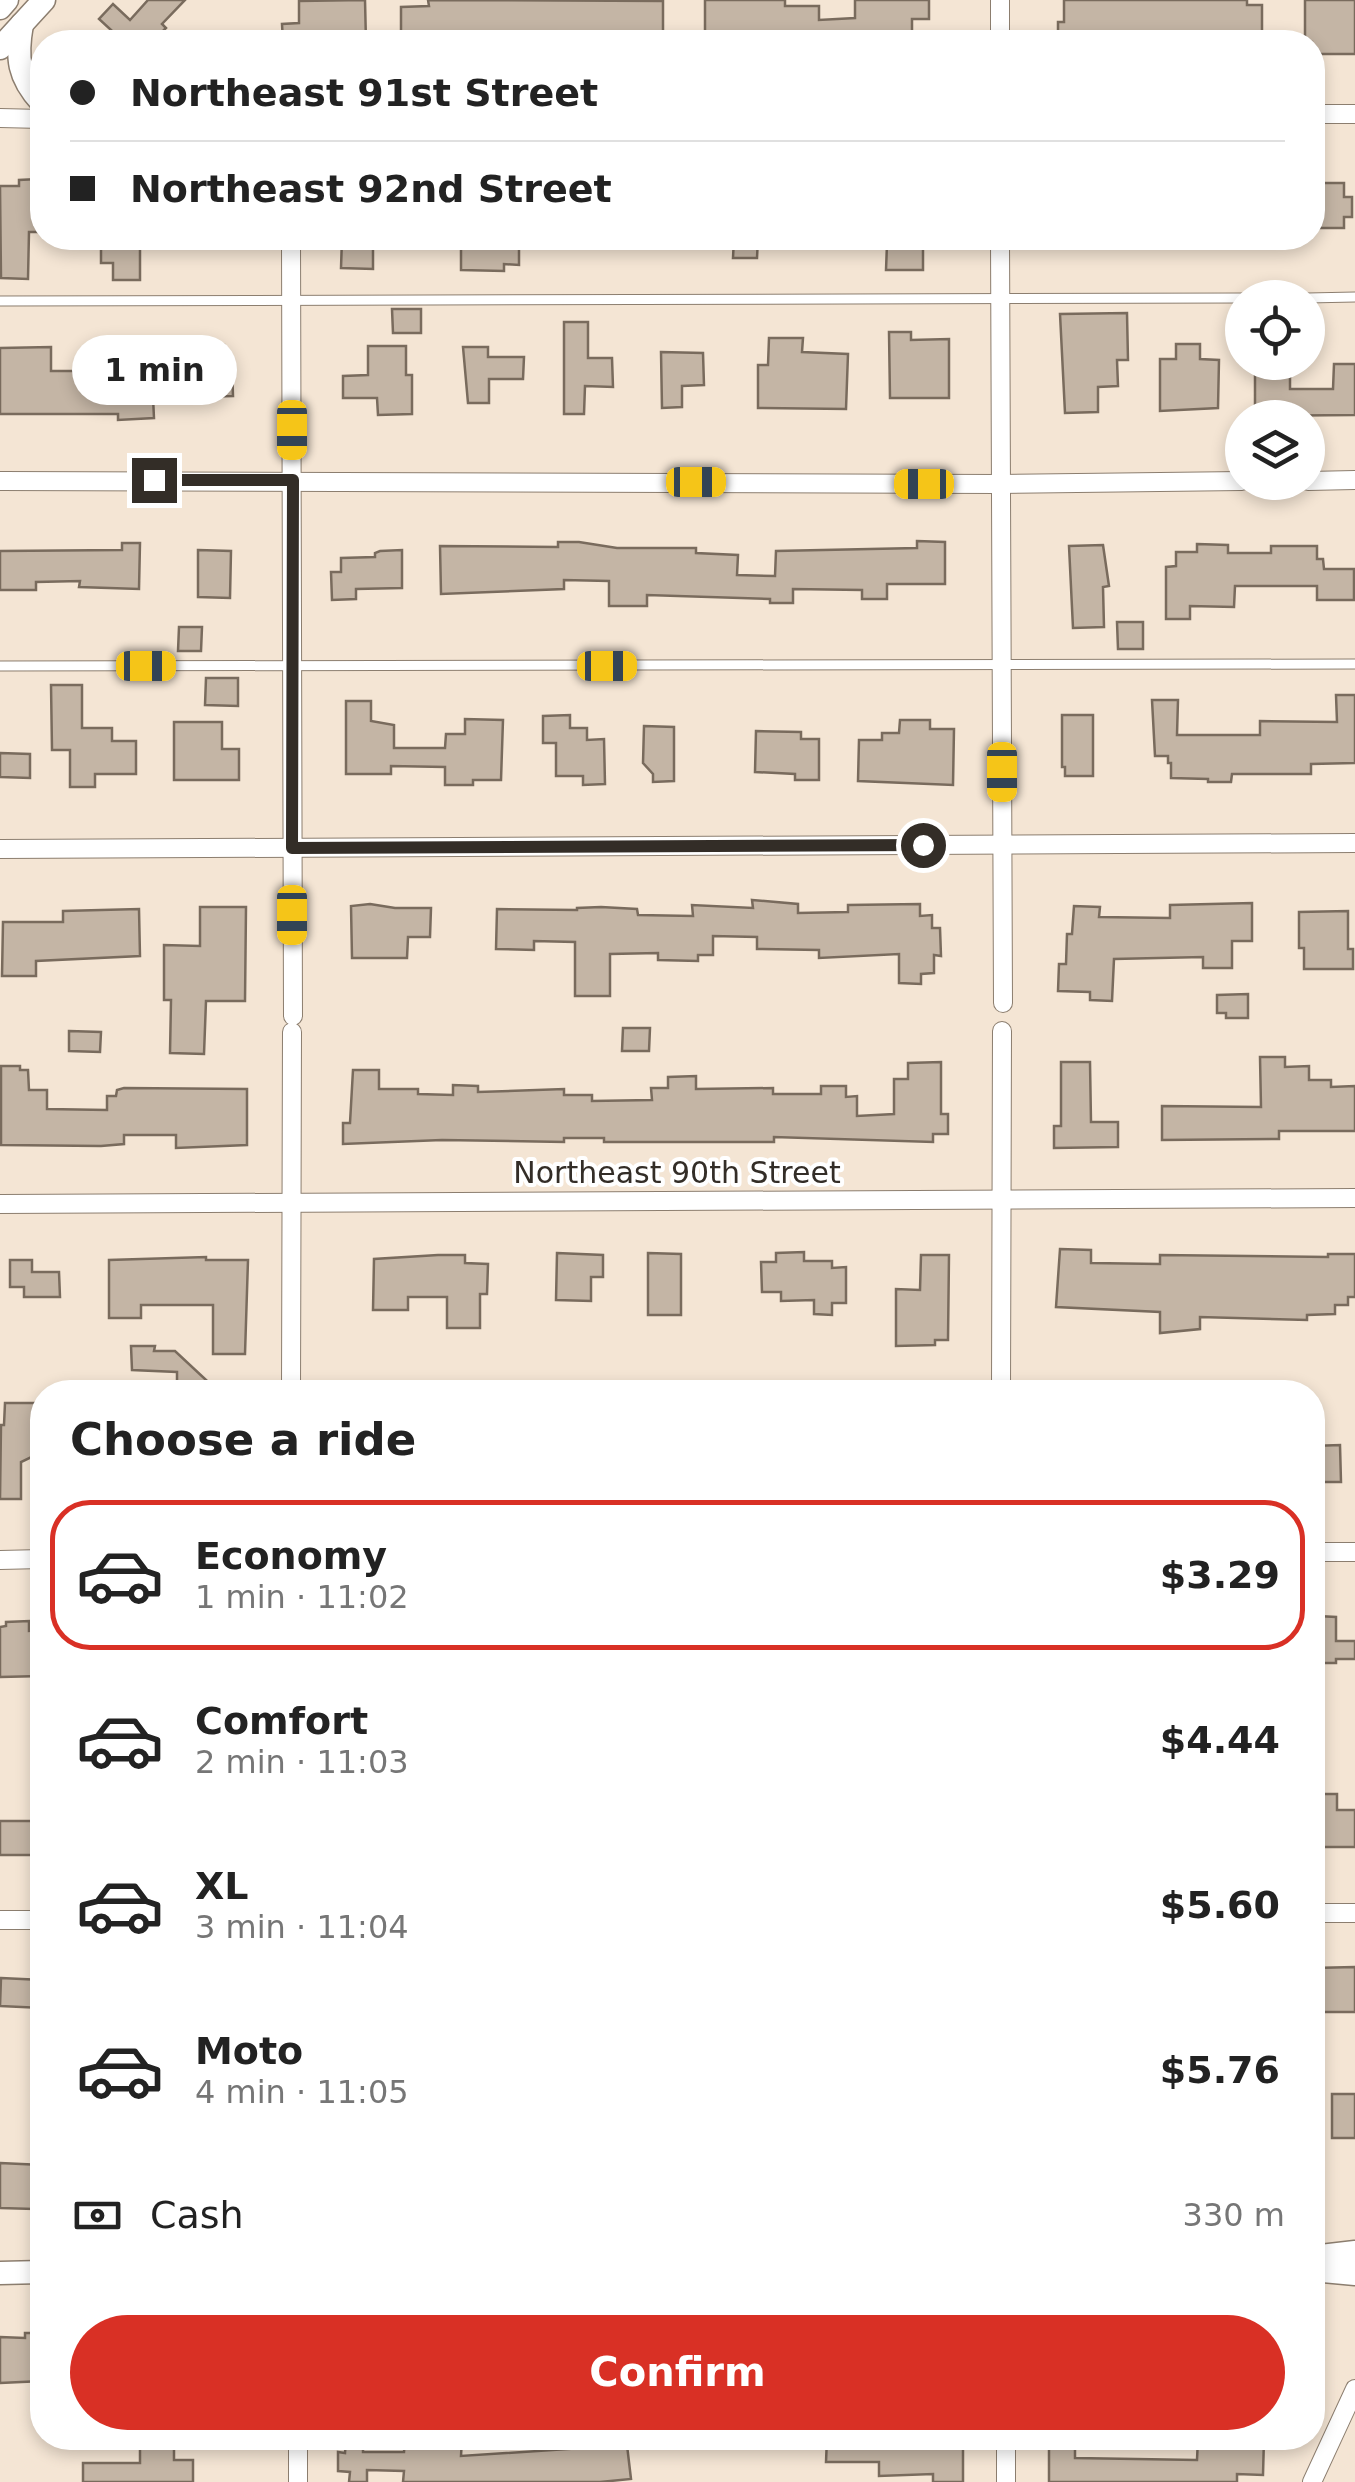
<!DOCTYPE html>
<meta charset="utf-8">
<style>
body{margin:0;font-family:"DejaVu Sans",sans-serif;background:#f6f6f6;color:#222;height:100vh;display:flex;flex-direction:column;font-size:38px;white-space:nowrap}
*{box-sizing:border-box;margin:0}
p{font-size:32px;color:#767676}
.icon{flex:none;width:55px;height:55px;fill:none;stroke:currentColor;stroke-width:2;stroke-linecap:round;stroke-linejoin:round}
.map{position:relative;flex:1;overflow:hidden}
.panel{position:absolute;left:30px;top:1380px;width:1295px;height:1070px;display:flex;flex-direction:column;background:#fff;border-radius:40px;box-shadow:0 5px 15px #0003}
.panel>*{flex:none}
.hud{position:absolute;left:30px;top:30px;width:1295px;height:220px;border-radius:40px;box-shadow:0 5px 15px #0003;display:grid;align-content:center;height:220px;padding:0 40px;background:#fff}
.buttons{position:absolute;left:1225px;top:280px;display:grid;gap:20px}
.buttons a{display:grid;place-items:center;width:100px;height:100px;border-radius:50%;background:#fff;box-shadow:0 5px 15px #0003;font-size:50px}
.end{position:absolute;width:45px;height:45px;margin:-22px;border:12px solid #332d27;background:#fff;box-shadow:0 0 0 5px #fff}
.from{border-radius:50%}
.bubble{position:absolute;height:70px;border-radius:35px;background:#fff;box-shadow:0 5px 15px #0003;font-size:32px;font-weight:600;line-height:70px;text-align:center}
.car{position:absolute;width:30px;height:60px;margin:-30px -15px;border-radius:12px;box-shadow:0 0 8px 2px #0007;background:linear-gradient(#f5c518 24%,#345 0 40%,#f5c518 0 76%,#345 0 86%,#f5c518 0)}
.hud b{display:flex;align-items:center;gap:35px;height:95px;font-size:38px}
.hud b+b{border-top:2px solid #e0e0e0}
.hud i{width:25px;height:25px;background:#222}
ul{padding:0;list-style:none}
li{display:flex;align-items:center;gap:30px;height:150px;margin:0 20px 15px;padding:0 20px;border:5px solid transparent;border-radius:40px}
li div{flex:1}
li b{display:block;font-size:38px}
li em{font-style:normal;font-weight:600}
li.current{border-color:#d93025}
li>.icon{width:90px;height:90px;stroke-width:1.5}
h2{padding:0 40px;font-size:45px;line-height:120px}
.pay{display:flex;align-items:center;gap:25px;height:110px;padding:0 40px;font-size:38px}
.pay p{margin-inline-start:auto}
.action{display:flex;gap:20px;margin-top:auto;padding:20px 40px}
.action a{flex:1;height:115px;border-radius:60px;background:#d93025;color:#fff;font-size:40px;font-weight:600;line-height:115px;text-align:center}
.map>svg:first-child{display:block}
.building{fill:#c4b5a5;stroke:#796b5d;stroke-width:2.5}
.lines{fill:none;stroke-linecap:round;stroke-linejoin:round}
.service-casing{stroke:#8c7e6f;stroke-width:11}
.minor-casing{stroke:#8c7e6f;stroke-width:20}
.tertiary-casing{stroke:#8c7e6f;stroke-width:25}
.service{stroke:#fff;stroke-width:9}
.minor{stroke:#fff;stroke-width:18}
.tertiary{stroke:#fff;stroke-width:22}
.route{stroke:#332d27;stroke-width:12}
.labels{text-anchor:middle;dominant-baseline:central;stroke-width:8;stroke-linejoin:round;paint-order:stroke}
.street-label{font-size:30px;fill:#332d27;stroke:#fff}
</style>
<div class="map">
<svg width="1355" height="2482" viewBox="0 0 1355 2482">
<rect width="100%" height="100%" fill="#f4e5d4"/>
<g class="building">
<polygon points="148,0 185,0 162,24 166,28 152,42 124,42 99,19 113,4 130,20"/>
<polygon points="365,0 366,42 283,42 282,24 299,23 299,1"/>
<polygon points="428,0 663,1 663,42 588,42 570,40 570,37 528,38 528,42 401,42 401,7 429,6"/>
<polygon points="705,0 785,0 785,6 819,6 819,20 855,18 855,0 929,0 929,19 912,19 912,42 705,42"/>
<polygon points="1064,0 1247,0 1247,5 1262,5 1262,42 1210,42 1208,32 1171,32 1172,42 1058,42 1058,22 1064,22"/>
<polygon points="1305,0 1355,0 1355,54 1312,54 1312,42 1305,42"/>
<polygon points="38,179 39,232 29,232 28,279 1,278 0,186 19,186 19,180"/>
<polygon points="1312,183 1344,183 1344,197 1352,197 1352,217 1344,217 1344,228 1312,228"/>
<polygon points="113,238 140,238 140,280 113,280 113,263 101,263 101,243 113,243"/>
<polygon points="342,238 373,238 373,269 341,268"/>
<polygon points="461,238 519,238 519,265 504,264 504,271 461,270"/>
<polygon points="734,238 758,238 757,258 733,258"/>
<polygon points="887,244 923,244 923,270 886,270"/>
<polygon points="392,309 421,309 421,333 393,333"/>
<polygon points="1127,313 1128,360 1117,360 1118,386 1098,387 1098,412 1065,413 1060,314"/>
<polygon points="564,322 588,322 588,358 612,358 613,387 585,386 584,414 564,414"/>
<polygon points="889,332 911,332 911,340 949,339 949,398 890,398"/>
<polygon points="769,338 803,338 802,352 848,354 846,409 758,408 758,365 768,365"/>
<polygon points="1176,344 1200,344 1200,359 1219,360 1218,408 1160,411 1160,359 1176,359"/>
<polygon points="191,345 224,345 224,366 232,366 233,396 194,397 194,385 190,386"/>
<polygon points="368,346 406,346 406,375 412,375 412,414 378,415 377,398 343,398 343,376 368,375"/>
<polygon points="51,347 51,371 116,371 115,357 151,355 154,418 118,420 118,414 0,414 0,348"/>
<polygon points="463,347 488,347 488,357 524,357 523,379 489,379 489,403 468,403"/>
<polygon points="661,352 703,353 704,385 682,386 682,407 662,408"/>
<polygon points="1255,362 1275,362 1275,368 1290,368 1290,389 1333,389 1334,364 1355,364 1355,415 1255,416"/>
<polygon points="917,541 945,542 945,584 887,584 887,599 862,599 862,590 793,589 793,603 770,603 770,599 647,595 647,606 609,606 609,581 564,580 564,589 441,594 440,546 558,547 558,542 579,542 617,548 696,548 696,553 738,555 737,575 775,576 776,551 917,548"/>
<polygon points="122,543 140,543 139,589 79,587 80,581 36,582 36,590 0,590 0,551 122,550"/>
<polygon points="1197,544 1228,545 1228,553 1271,553 1271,546 1317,546 1317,559 1323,559 1324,569 1354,569 1354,600 1317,600 1317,586 1235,586 1234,607 1190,606 1190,619 1166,619 1166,567 1176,566 1176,552 1197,552"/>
<polygon points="1103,545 1109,586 1103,587 1104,627 1073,628 1069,546"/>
<polygon points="198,550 231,551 230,598 198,597"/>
<polygon points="402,550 402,588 356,589 356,599 332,600 331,572 341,572 341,558 375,557 375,553 380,551"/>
<polygon points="1117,622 1143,622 1143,649 1118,649"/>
<polygon points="179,627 202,627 201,651 178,651"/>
<polygon points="206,678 238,678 238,706 205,705"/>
<polygon points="51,685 82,685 82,728 112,728 112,741 136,741 136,774 95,774 95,787 70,787 70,750 52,750"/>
<polygon points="1336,695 1355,695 1355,763 1311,764 1311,774 1232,774 1231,782 1208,782 1208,779 1171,778 1171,763 1168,763 1168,756 1155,756 1152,700 1178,700 1177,735 1260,735 1260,721 1337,722"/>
<polygon points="346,701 371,701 371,721 394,725 394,748 445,748 446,734 465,734 465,719 503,720 501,780 473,780 473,785 445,785 445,767 391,766 391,774 346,774"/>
<polygon points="570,715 570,728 587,728 587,740 604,739 605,784 583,785 583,776 556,776 556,743 543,743 543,716"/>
<polygon points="1062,715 1093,715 1093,776 1065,776 1065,767 1062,767"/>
<polygon points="900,720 930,720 930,729 954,729 953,785 858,781 859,740 882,740 882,733 899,733"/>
<polygon points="174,722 222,722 222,749 239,749 239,780 174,780"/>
<polygon points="644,726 674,727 674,781 653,782 653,774 643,763"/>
<polygon points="756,731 801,732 801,739 819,739 819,780 795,780 795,774 755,772"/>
<polygon points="0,753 30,754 30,778 0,777"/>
<polygon points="752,900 798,904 798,913 848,912 848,905 920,904 920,916 932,915 932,928 940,928 941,956 934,955 934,973 921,974 921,984 899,983 899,954 819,958 819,950 757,949 757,937 713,936 713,955 698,955 698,961 658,960 658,953 610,954 610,996 575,996 575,942 534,941 534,950 496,949 497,909 577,910 577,908 601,907 637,909 638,915 693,916 692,905 753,908"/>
<polygon points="1252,903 1252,941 1232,941 1232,968 1203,968 1203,957 1114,959 1112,1001 1090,1000 1090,992 1058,991 1059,964 1066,964 1067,934 1072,934 1074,906 1100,907 1099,917 1170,918 1170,905"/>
<polygon points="370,904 395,908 431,908 430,937 408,937 407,958 352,958 351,906"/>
<polygon points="200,907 246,907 245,1001 206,1001 204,1054 170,1053 171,1000 164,1000 164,945 200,946"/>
<polygon points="139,909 140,956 36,961 36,976 2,976 3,922 63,922 63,911"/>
<polygon points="1348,911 1348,949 1353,949 1353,969 1304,969 1304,948 1299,948 1299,912"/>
<polygon points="1248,994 1248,1018 1226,1018 1226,1013 1217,1013 1217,995"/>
<polygon points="623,1028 650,1028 649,1051 622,1051"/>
<polygon points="69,1031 101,1032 100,1052 69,1051"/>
<polygon points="1260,1057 1285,1057 1285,1067 1309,1066 1309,1080 1331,1080 1331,1087 1355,1086 1355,1131 1279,1131 1279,1139 1162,1140 1162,1106 1261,1107"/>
<polygon points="941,1062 941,1114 948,1114 948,1134 933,1134 933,1142 774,1137 774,1142 604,1142 604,1138 564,1138 564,1142 442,1140 343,1144 343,1123 350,1123 353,1070 379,1070 379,1089 418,1089 418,1094 453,1095 453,1085 478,1086 478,1092 564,1089 564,1095 592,1095 592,1101 652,1100 651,1088 668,1088 668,1077 696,1076 696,1089 773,1088 773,1094 821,1094 821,1086 846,1086 846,1097 857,1096 857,1116 894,1114 894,1079 908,1079 908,1063"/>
<polygon points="1061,1062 1090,1062 1091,1122 1118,1122 1118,1147 1054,1148 1054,1126 1061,1126"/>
<polygon points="1,1066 20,1066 20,1070 28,1070 29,1090 47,1090 47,1109 107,1110 107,1096 116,1096 117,1090 124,1088 247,1089 247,1145 176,1148 176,1135 124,1135 124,1144 101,1146 1,1145"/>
<polygon points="1060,1249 1091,1250 1091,1263 1160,1264 1160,1255 1328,1257 1328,1254 1355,1254 1355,1297 1348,1297 1348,1305 1335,1305 1335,1314 1307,1315 1307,1320 1200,1317 1200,1329 1160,1333 1160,1312 1056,1307"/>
<polygon points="804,1252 804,1261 832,1261 832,1268 846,1267 846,1303 832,1303 832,1315 814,1314 814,1300 781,1301 781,1292 762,1292 761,1262 776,1262 776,1253"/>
<polygon points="557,1253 603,1255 603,1277 591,1277 591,1301 556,1300"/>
<polygon points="648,1253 681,1254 681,1315 648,1315"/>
<polygon points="438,1255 465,1255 465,1263 488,1264 487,1294 480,1294 480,1328 447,1328 447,1297 408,1297 408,1310 373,1310 374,1259"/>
<polygon points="921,1255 949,1255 948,1340 935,1340 935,1345 896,1346 896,1289 920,1290"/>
<polygon points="206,1257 206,1260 248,1260 245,1354 213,1354 213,1305 141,1305 141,1318 109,1318 109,1260"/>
<polygon points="10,1260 32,1260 32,1272 59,1272 60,1297 24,1297 24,1287 10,1287"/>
<polygon points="131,1346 155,1346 154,1351 175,1351 219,1392 177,1392 177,1372 132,1370"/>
<polygon points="5,1403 42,1403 42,1452 21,1462 21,1499 0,1499 1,1425 4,1425"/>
<polygon points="1340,1445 1341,1482 1312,1482 1312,1446"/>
<polygon points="1317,1616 1336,1617 1336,1641 1355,1641 1355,1659 1336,1659 1336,1663 1312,1663 1312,1629 1317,1630"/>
<polygon points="29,1621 29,1631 42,1630 42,1676 0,1677 0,1627 6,1626 6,1622"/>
<polygon points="1314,1794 1337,1794 1337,1810 1355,1810 1355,1847 1323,1847 1323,1815 1314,1816"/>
<rect x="0" y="1821" width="42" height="34"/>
<polygon points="1355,1967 1355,2012 1313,2012 1313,1968"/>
<polygon points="1,1978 42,1980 42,2008 0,2006"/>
<rect x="1332" y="2094" width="23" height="44"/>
<polygon points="0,2163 42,2165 42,2205 34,2205 34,2209 0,2208"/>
<polygon points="25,2333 42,2333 42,2381 0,2383 0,2337 25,2338"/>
<polygon points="346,2438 363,2438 363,2452 404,2452 405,2438 462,2438 461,2456 627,2445 631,2479 600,2482 403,2482 404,2471 367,2470 367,2482 349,2482 350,2472 338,2471 338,2452 345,2453"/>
<polygon points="827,2438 853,2438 853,2442 957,2438 957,2446 963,2446 963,2482 933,2482 933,2474 879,2476 879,2462 826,2462"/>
<polygon points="1198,2438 1264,2438 1263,2475 1237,2474 1237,2482 1049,2482 1049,2444 1075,2444 1075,2458 1197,2460"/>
<polygon points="140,2448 174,2448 174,2460 193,2460 193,2482 83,2482 83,2463 140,2463"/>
</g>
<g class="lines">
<defs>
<g id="service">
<polyline points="1308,298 1355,297"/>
<polyline points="0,301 1242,298"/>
<polyline points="0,666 1355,664"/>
</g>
<g id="minor">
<polyline points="1000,0 1000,42"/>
<polyline points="1312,114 1355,114"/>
<polyline points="0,118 42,119"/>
<polyline points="291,238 293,1016"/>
<polyline points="1000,238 1003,1003"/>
<polyline points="0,481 999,484 1242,481"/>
<polyline points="1308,481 1355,480"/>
<polyline points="0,849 1355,843"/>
<polyline points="0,1204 1355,1198"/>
<polyline points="291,1392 292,1032"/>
<polyline points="1001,1392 1002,1031"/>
<polyline points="1312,1552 1355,1552"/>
<polyline points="0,1560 42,1559"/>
<polyline points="1312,1913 1355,1913"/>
<polyline points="0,1920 42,1920"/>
<polyline points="298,2482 298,2438"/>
<polyline points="1006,2482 1006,2438"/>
<polyline points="1312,2482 1355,2389"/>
</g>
<g id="tertiary">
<polyline points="0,8 7,0"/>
<path d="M22,24C16,58 18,77 42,103"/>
<polyline points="0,48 44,0"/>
<polyline points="1312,2257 1355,2252"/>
<polyline points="1312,2270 1355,2274"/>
<polyline points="0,2273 42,2272"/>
</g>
</defs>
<use href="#service" class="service-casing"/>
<use href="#minor" class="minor-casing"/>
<use href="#tertiary" class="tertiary-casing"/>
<use href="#service" class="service"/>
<use href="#minor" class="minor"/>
<use href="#tertiary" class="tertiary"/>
</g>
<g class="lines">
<polyline class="route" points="154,480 293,480 292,848 923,845"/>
</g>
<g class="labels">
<g class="street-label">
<text x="677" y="1172">Northeast 90th Street</text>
</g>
</g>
</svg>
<div class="buttons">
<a><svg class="icon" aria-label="locate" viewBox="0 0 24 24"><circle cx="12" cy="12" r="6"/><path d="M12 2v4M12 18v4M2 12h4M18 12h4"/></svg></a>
<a><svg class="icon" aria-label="layers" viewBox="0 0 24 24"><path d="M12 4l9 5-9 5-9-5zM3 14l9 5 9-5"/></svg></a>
</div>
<i class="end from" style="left:923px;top:845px"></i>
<i class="end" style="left:154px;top:480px"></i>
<div class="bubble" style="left:72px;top:335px;width:165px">1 min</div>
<i class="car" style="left:292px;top:430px;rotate:180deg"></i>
<i class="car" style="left:696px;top:482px;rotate:90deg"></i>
<i class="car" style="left:924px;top:484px;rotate:270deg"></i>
<i class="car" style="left:146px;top:666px;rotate:90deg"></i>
<i class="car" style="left:607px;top:666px;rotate:90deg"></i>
<i class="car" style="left:1002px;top:772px;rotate:180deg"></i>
<i class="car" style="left:292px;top:915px;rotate:180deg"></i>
<div class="hud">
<b><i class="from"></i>Northeast 91st Street</b>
<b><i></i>Northeast 92nd Street</b>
</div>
<section class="panel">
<h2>Choose a ride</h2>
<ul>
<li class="current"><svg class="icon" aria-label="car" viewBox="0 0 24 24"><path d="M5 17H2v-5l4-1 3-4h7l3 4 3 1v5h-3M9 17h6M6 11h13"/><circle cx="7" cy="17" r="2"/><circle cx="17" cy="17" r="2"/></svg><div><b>Economy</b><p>1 min · 11:02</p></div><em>$3.29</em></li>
<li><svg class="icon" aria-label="car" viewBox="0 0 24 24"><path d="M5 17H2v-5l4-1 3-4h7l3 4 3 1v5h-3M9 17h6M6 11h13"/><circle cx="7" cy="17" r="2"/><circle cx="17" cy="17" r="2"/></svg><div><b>Comfort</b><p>2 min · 11:03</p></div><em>$4.44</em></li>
<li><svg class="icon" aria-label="car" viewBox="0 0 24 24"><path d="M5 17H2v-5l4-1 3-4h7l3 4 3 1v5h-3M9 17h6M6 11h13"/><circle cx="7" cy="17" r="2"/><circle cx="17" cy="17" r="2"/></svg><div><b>XL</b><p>3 min · 11:04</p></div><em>$5.60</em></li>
<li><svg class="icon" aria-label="car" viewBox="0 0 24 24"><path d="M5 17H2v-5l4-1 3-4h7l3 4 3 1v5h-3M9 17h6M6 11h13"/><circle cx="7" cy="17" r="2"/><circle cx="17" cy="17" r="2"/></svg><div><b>Moto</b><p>4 min · 11:05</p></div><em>$5.76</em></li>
</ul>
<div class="pay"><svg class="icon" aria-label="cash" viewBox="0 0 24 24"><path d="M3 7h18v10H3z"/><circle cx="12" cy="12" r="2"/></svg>Cash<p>330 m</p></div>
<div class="action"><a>Confirm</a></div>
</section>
</div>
